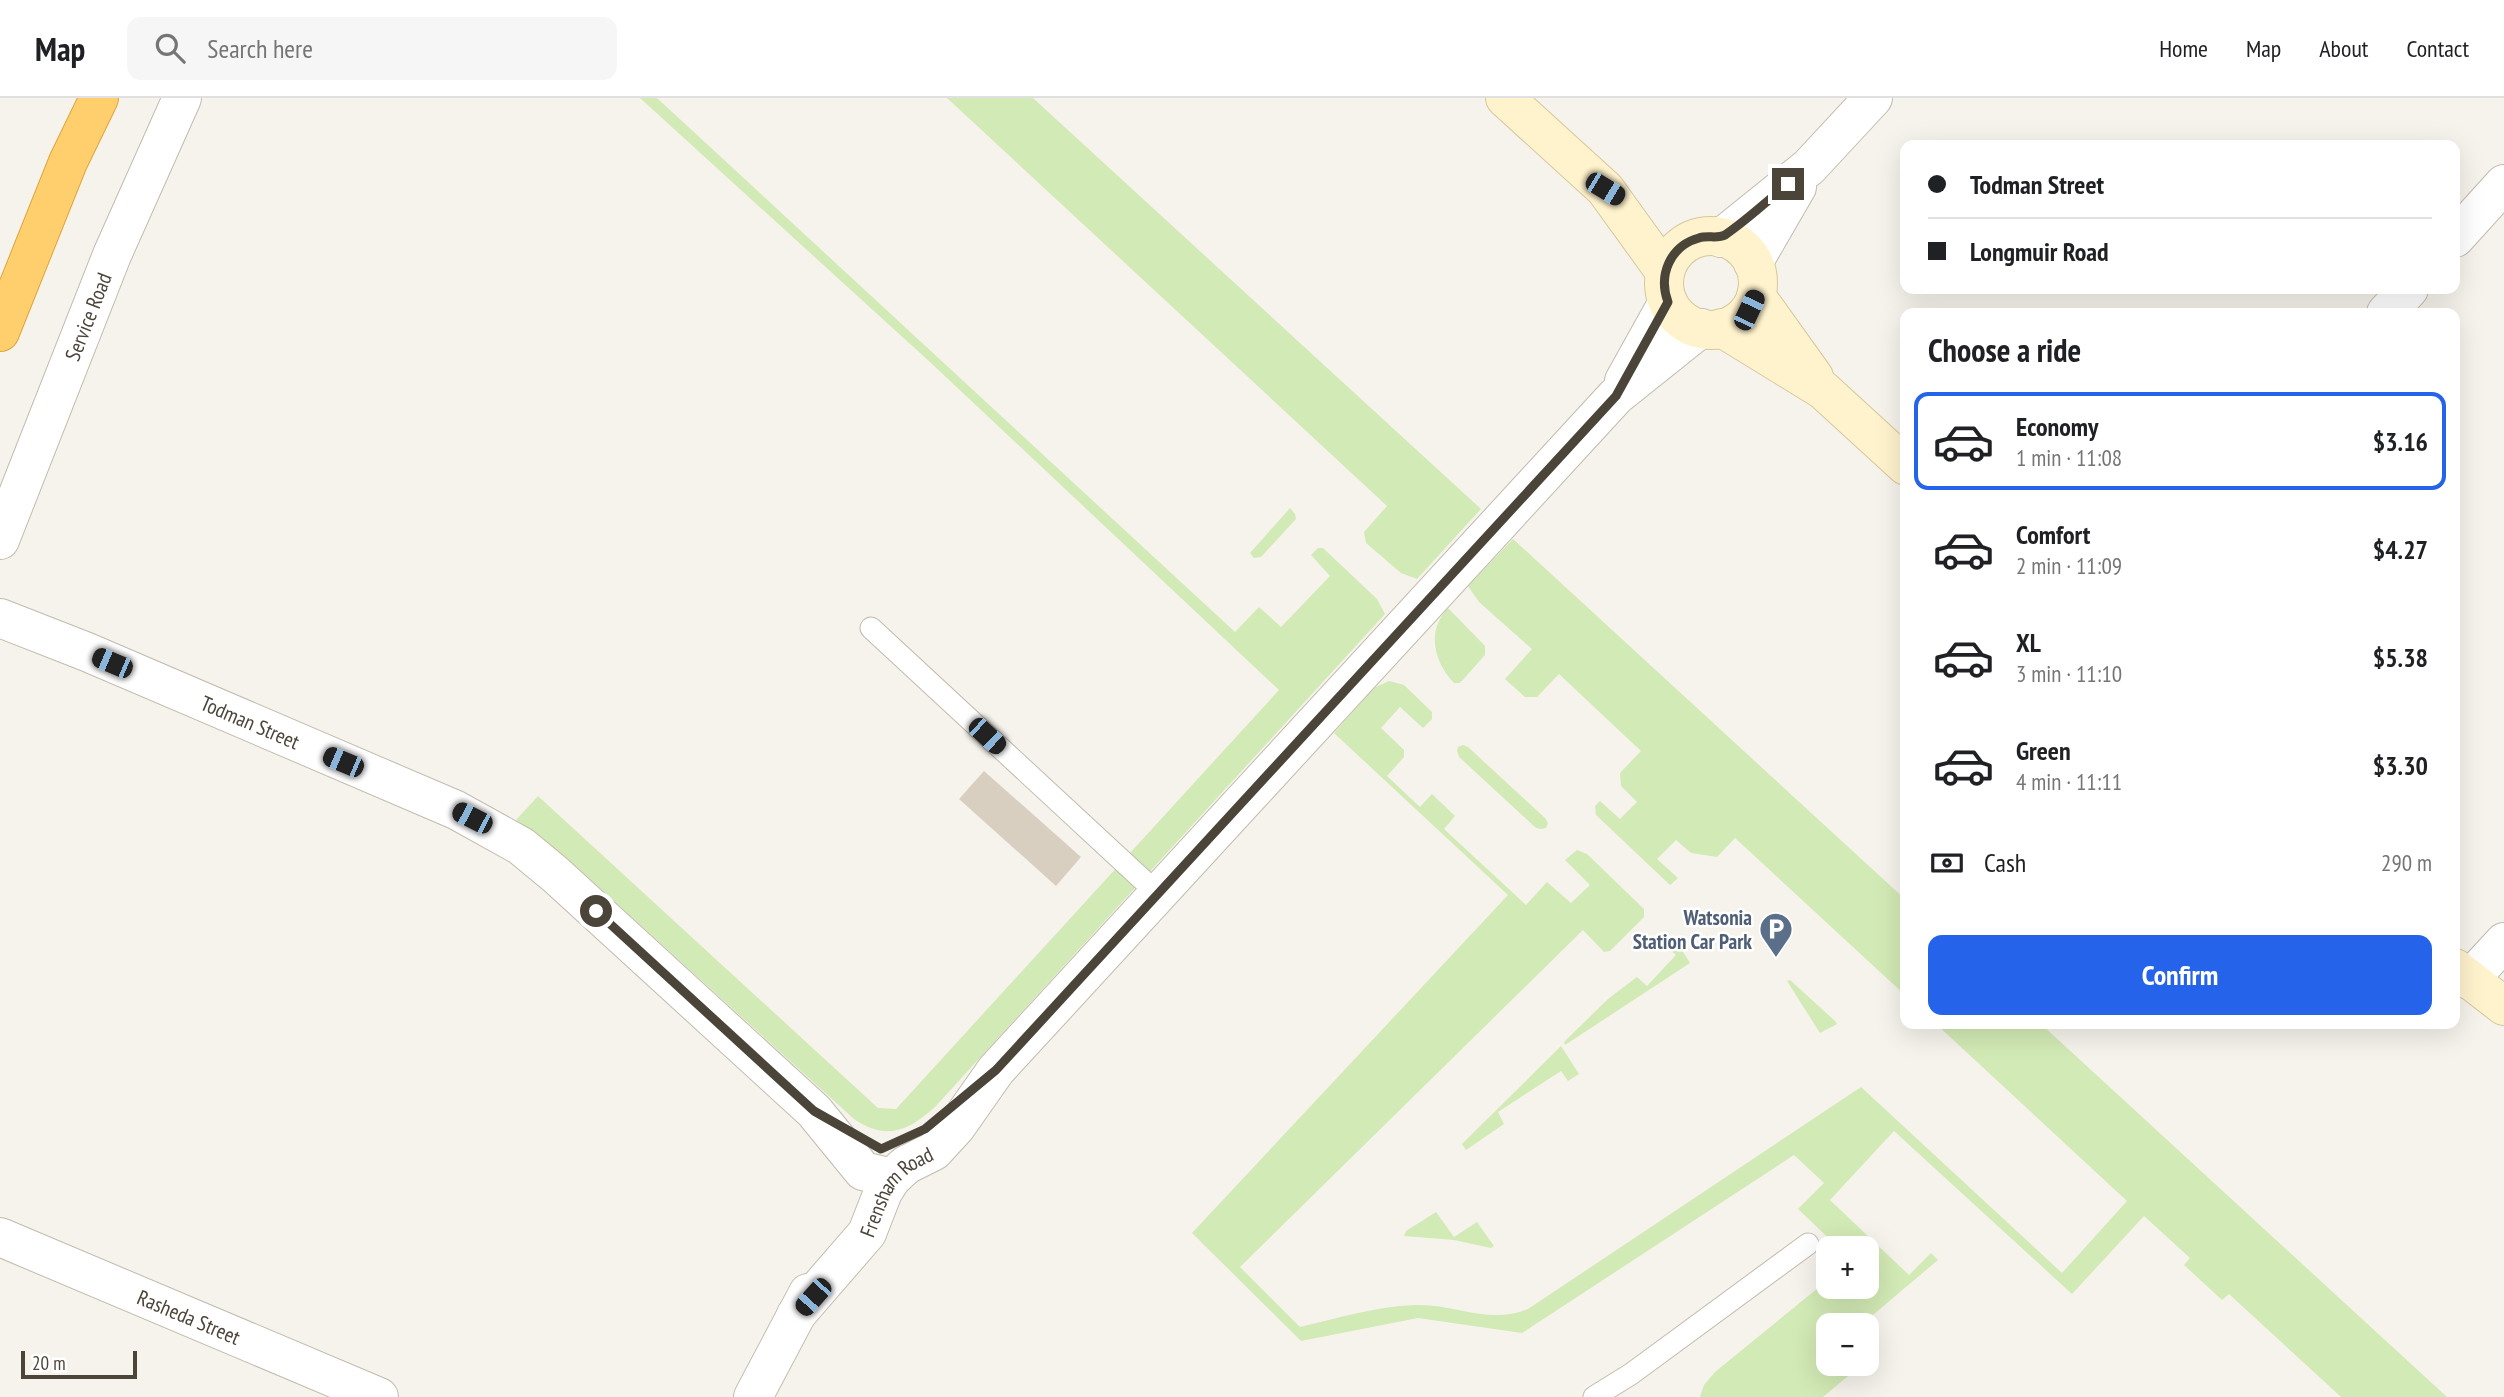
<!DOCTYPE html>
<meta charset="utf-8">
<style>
body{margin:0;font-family:"PT Sans Narrow",sans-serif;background:#f6f6f6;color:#202124;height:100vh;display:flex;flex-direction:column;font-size:26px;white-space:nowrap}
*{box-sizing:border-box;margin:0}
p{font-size:23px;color:#757577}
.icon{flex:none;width:38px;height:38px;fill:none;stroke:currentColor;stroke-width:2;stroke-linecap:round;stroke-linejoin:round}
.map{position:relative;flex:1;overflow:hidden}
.side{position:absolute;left:1900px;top:210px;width:560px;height:721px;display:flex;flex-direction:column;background:#fff;border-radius:14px;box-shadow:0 7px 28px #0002}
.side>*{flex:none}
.top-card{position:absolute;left:1900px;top:42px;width:560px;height:154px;border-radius:14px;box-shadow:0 7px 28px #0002;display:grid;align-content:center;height:154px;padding:0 28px;background:#fff}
.tools{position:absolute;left:1816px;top:1138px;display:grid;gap:14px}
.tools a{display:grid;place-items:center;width:63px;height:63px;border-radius:14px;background:#fff;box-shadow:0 7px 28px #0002;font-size:35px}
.scale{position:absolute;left:21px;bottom:18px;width:116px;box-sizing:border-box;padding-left:7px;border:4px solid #4b4439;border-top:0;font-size:19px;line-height:24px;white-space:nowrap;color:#4b4439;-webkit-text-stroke:5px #fff;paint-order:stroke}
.end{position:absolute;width:32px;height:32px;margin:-16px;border:9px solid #4b4439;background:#fff;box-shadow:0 0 0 4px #fff}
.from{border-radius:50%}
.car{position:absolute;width:21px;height:42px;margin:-21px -10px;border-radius:9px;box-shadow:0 0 5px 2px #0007;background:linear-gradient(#222 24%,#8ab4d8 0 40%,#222 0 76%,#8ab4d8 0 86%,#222 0)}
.top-card b{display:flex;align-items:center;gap:24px;height:66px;font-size:26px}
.top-card b+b{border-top:2px solid #e0e0e0}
.top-card i{width:18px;height:18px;background:#202124}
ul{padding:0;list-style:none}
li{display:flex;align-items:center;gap:21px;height:98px;margin:0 14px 10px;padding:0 14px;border:4px solid transparent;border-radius:14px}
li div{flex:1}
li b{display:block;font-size:26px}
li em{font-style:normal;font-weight:800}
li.active{border-color:#2563eb}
li>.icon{width:63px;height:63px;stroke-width:1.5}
h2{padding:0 28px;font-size:32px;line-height:84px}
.pay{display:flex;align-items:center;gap:18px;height:77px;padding:0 28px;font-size:26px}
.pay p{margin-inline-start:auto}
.cta{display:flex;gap:14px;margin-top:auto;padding:14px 28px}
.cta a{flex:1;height:80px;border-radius:14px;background:#2563eb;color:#fff;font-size:28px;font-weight:800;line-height:80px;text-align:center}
header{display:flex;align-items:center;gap:42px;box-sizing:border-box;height:98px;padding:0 35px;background:#fff;border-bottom:2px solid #e0e0e0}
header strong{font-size:33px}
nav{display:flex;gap:38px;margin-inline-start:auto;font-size:24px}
.search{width:490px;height:63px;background:#f6f6f6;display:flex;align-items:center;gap:18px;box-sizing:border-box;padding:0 24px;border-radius:14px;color:#757577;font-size:26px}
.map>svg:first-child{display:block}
.green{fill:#d2eab5}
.building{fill:#d8cfc1}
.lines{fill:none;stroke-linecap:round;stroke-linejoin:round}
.lane-casing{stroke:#c2bbae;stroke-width:23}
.street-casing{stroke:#c2bbae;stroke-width:40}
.secondary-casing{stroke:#d6c79b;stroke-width:40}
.highway-casing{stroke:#e0a43c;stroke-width:40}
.lane{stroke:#fff;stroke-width:21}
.street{stroke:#fff;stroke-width:38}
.secondary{stroke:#fff3cd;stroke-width:38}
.highway{stroke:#ffcf6e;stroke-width:38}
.route{stroke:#4b4439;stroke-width:9}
.labels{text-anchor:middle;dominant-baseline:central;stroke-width:5;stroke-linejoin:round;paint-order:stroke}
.street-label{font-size:21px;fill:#4b4439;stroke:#fff}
.service-label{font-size:21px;font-weight:bold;fill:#4e5e75;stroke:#fff;text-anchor:end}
</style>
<header>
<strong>Map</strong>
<div class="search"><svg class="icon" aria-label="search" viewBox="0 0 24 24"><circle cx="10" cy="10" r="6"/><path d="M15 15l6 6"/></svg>Search here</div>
<nav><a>Home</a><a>Map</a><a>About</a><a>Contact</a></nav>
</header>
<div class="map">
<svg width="2504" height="1299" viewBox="0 0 2504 1299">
<rect width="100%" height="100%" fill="#f6f3ec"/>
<g class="green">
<path d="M640,0H657L1235,534L1259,509L1281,529L1330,478L1311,457L1318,450H1323L1377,501L1385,516L935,1009C908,1033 886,1043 854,1021L571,764L516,722L538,698L878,1010L896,1011L1279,592L931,265Z"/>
<polygon points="947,0 1033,0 1481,411 1417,481 1401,475 1366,445 1364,434 1387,408"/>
<polygon points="1290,410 1295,416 1296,421 1261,459 1254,460 1250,455"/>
<polygon points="1513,441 1906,802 1906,898 1735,740 1717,759 1691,755 1676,742 1657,761 1678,780 1670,787 1596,717 1595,708 1600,703 1620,721 1637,704 1621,688 1620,675 1641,653 1559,576 1537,599 1525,599 1505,581 1532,551 1479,504 1468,488"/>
<path d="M1448,510L1485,548V557L1460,585H1454C1434,564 1426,533 1448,510Z"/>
<path d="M1389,583L1404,587L1432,614V621L1423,630L1400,609L1381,630L1404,652V659L1387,678L1420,709L1432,696L1455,718L1444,731L1526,807L1547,784L1571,805L1590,787L1565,762L1577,752L1587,756L1644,811V819L1610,853L1604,854L1583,832L1240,1169L1300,1229C1338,1220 1378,1208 1417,1207C1455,1206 1490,1227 1528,1211L1861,989L2062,1175L2127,1103L1936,926H2041L2447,1299H2341L2229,1196L2222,1202L2184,1167L2190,1160L2144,1118L2072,1196L1894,1033L1830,1102L1909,1177L1931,1155L1938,1162L1861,1227H1829V1265H1858L1860,1268L1823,1299H1700L1704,1287L1715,1274L1829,1181V1188H1867V1150H1839L1798,1111L1824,1085L1794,1057L1522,1235L1418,1220L1301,1243L1192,1135L1508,797L1334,635L1374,590Z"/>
<polygon points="1463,647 1468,649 1545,720 1548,725 1546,730 1541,731 1536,730 1459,659 1457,653 1458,649"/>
<polygon points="1674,840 1690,865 1565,947 1564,944 1608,901 1637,879 1647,888 1676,857 1665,847"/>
<polygon points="1790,882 1835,923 1837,926 1820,935 1787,883"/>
<polygon points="1561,948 1579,976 1568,983 1561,973 1498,1014 1504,1026 1466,1052 1462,1046"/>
<polygon points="1436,1114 1454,1139 1477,1124 1494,1148 1491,1150 1454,1142 1404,1138 1406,1133"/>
</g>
<polygon class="building" points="984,673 1081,759 1056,788 959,701"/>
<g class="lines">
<defs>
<g id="lane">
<polyline points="871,530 1157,795"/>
<polyline points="1594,1299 1631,1276 1808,1146"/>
</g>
<g id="street">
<polyline points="1721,140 1809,69 1873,0"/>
<polyline points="2455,140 2504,86"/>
<polyline points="1753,165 1797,89"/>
<polyline points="2386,215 2409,191"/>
<polyline points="1624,283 1668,204"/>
<path id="s1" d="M0,442L112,157L182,0"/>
<path id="s2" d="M0,520L87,554L456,712L521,748L556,777L814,1013L863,1073L892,1080"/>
<polyline points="2469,882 2504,844"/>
<path id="s3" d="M0,1139L379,1299"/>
<path id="s4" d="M796,1217L867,1135L883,1094L892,1080L906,1067L934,1053L956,1029L996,972L1616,298L1701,230"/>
<polyline points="753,1299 808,1195"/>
</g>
<g id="secondary">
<polyline points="1505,0 1605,91 1665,174"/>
<circle cx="1711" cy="185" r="47"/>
<polyline points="1756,198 1814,279"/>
<polyline points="1722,230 1823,292 1906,368"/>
<polyline points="2455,870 2504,908"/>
</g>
<polyline id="highway" points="0,234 68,64 99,0"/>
</defs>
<use href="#lane" class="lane-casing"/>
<use href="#street" class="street-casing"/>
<use href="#secondary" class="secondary-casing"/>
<use href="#highway" class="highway-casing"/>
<use href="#lane" class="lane"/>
<use href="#street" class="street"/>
<use href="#secondary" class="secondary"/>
<use href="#highway" class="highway"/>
</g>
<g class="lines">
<path class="route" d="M596,813L814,1013L881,1051L925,1031L996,972L1616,298L1668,204C1658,177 1670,148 1699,140C1707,137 1718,141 1725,137C1747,122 1767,103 1788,86"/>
</g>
<defs>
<symbol id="parking-pin" viewBox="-11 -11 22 30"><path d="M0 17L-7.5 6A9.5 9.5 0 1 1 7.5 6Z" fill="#5c6f8a" stroke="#fff"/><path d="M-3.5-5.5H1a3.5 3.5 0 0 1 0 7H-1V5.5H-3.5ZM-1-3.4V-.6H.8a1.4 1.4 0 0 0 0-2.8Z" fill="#fff"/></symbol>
</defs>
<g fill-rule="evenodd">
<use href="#parking-pin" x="1757" y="812" width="38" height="52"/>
</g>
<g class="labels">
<g class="street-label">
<text stroke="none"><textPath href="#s1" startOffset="240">Service Road</textPath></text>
<text stroke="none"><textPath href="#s2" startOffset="271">Todman Street</textPath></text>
<text stroke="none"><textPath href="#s4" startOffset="161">Frensham Road</textPath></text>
<text stroke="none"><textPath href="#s3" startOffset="205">Rasheda Street</textPath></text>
</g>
<g class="service-label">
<text x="1752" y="819">Watsonia<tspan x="1752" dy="24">Station Car Park</tspan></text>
</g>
</g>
</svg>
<div class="tools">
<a>+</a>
<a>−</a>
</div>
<div class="scale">20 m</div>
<i class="end from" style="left:596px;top:813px"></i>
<i class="end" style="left:1788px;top:86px"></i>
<i class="car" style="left:1605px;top:91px;rotate:121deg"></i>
<i class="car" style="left:1749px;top:212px;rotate:25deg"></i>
<i class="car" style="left:112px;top:565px;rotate:293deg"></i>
<i class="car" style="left:987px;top:638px;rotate:133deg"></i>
<i class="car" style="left:343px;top:664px;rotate:293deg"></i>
<i class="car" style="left:472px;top:720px;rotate:297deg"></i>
<i class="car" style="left:813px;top:1199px;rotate:222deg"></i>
<div class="top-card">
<b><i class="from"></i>Todman Street</b>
<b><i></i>Longmuir Road</b>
</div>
<section class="side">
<h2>Choose a ride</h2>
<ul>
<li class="active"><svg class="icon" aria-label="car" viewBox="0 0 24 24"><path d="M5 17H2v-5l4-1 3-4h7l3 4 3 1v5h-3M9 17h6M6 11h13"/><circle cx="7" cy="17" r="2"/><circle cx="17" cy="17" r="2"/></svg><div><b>Economy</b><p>1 min · 11:08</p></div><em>$3.16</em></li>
<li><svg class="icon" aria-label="car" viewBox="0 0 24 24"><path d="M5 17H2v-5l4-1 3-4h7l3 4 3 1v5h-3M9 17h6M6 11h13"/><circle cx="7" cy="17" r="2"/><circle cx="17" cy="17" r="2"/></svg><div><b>Comfort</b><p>2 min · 11:09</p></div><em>$4.27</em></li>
<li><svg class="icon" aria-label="car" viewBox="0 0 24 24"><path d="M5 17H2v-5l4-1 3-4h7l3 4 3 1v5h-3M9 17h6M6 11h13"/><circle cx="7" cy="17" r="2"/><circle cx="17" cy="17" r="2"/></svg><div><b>XL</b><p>3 min · 11:10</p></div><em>$5.38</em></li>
<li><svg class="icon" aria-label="car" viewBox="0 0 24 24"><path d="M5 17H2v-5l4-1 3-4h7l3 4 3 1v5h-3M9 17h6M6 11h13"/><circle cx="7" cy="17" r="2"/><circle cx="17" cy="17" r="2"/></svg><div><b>Green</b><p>4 min · 11:11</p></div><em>$3.30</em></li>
</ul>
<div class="pay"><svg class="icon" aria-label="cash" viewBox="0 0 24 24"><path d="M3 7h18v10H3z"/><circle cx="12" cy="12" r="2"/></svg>Cash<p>290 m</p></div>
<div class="cta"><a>Confirm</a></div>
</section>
</div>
